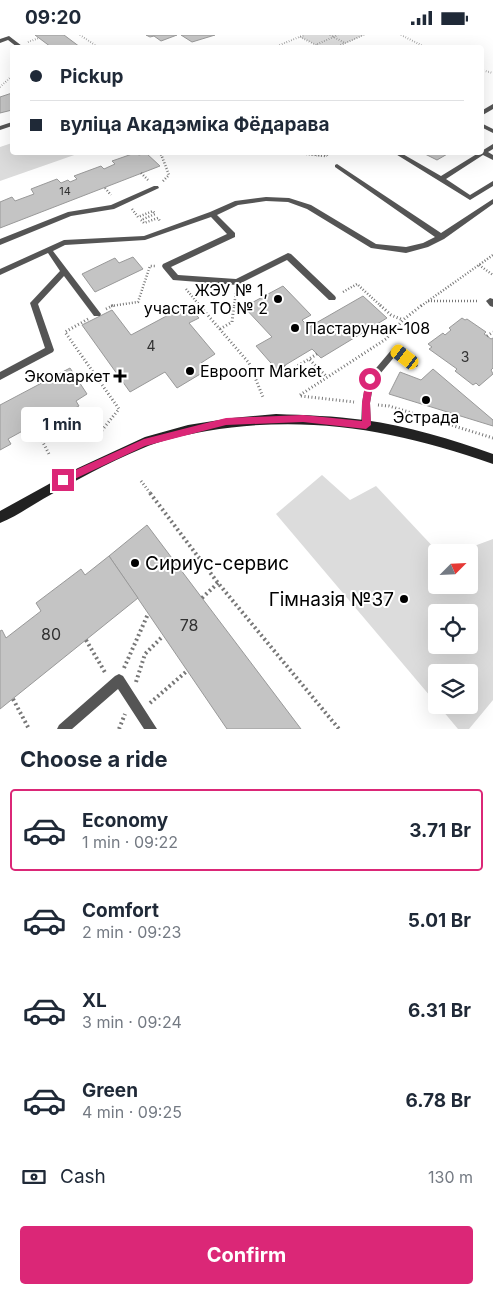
<!DOCTYPE html>
<meta charset="utf-8">
<style>
body{margin:0;font-family:Inter,sans-serif;background:#f2f2f3;color:#1f2937;height:100vh;display:flex;flex-direction:column;font-size:19px;white-space:nowrap}
*{box-sizing:border-box;margin:0}
p{font-size:16px;color:#747a83}
.icon{flex:none;width:28px;height:28px;fill:none;stroke:currentColor;stroke-width:2;stroke-linecap:round;stroke-linejoin:round}
.map{position:relative;height:694px;overflow:hidden}
.panel{display:flex;flex-direction:column;background:#fff;flex:1}
.panel>*{flex:none}
.hud{position:absolute;left:10px;top:10px;width:474px;height:110px;border-radius:5px;box-shadow:0 5px 20px #0002;display:grid;align-content:center;height:110px;padding:0 20px;background:#fff}
.needle{width:32px;rotate:66deg}
.buttons{position:absolute;left:428px;top:509px;display:grid;gap:10px}
.buttons a{display:grid;place-items:center;width:50px;height:50px;border-radius:5px;background:#fff;box-shadow:0 5px 20px #0002;font-size:25px}
.end{position:absolute;width:22px;height:22px;margin:-11px;border:6px solid #db2777;background:#fff;box-shadow:0 0 0 2px #fff}
.from{border-radius:50%}
.bubble{position:absolute;height:35px;border-radius:5px;background:#fff;box-shadow:0 5px 20px #0002;font-size:16px;font-weight:700;line-height:35px;text-align:center}
.car{position:absolute;width:15px;height:30px;margin:-15px -8px;border-radius:6px;box-shadow:0 0 4px 1px #0007;background:linear-gradient(#f5c518 24%,#345 0 40%,#f5c518 0 76%,#345 0 86%,#f5c518 0)}
.hud b{display:flex;align-items:center;gap:18px;height:48px;font-size:19px}
.hud b+b{border-top:1px solid #e0e1e3}
.hud i{width:12px;height:12px;background:#1f2937}
ul{padding:0;list-style:none}
li{display:flex;align-items:center;gap:15px;height:82px;margin:0 10px 8px;padding:0 10px;border:2px solid transparent;border-radius:5px}
li div{flex:1}
li b{display:block;font-size:19px}
li em{font-style:normal;font-weight:700}
li.on{border-color:#db2777}
li>.icon{width:45px;height:45px;stroke-width:1.5}
h2{padding:0 20px;font-size:22px;line-height:60px}
.pay{display:flex;align-items:center;gap:12px;height:55px;padding:0 20px;font-size:19px}
.pay p{margin-inline-start:auto}
.action{display:flex;gap:10px;margin-top:auto;padding:10px 20px}
.action a{flex:1;height:58px;border-radius:5px;background:#db2777;color:#fff;font-size:20px;font-weight:700;line-height:58px;text-align:center}
.status{display:flex;justify-content:space-between;align-items:center;height:35px;padding:0 25px;background:#fff;direction:ltr}
.status svg{height:14px;fill:currentColor}
.map>svg:first-child{display:block}
.green{fill:#dcdcdc;fill-rule:evenodd}
.building{fill:#c4c4c4;stroke:#999}
.lines{fill:none;stroke-linecap:round;stroke-linejoin:round}
.path-far3{stroke:#777;stroke-width:2;stroke-dasharray:0.5 2;stroke-linecap:butt}
.path-far2{stroke:#777;stroke-width:2.5;stroke-dasharray:1 2;stroke-linecap:butt}
.path-far1{stroke:#777;stroke-width:3;stroke-dasharray:1 2.5;stroke-linecap:butt}
.path{stroke:#777;stroke-width:4;stroke-dasharray:2 3;stroke-linecap:butt}
.lane{fill:#555;fill-rule:evenodd}
.secondary{fill:#222;fill-rule:evenodd}
.route{fill:#db2777}
.poi-dot{fill:#000;stroke:#fff;stroke-width:2}
.labels{text-anchor:middle;dominant-baseline:central;stroke-width:4;stroke-linejoin:round;paint-order:stroke}
.far-number-label{font-size:11px;fill:#313131}
.number-label{font-size:14px;fill:#313131}
.poi-label{font-size:16px;fill:#000;stroke:#fff;text-anchor:end}
.near-number-label{font-size:16px;fill:#313131}
.near-poi-label{font-size:19px;fill:#000;stroke:#fff;text-anchor:start}
</style>
<div class="status"><b>09:20</b><svg viewBox="0 0 49 12"><path d="M0 12V9h3v3zM5 12V6h3v6zM10 12V3h3v9zM15 12V0h3v12zM26 1h20v11H26zM47 4h2v5h-2z"/></svg></div>
<div class="map">
<svg width="493" height="694" viewBox="0 0 493 694">
<rect width="100%" height="100%" fill="#fff"/>
<g class="green">
<path d="M304,0H364C334,14 330,18 300,2Z"/>
<polygon points="12,108 12,118 80,118 0,146 0,112"/>
<path d="M322,440L350,465L376,451L438,517L436,518V550H469V518L458,517L493,504V665L469,694H458L438,670H469V638H436V668L276,479ZM436,578H469V610H436Z"/>
</g>
<g class="building">
<polygon points="35,0 64,0 80,12 51,12"/>
<polygon points="146,0 177,0 161,6 154,1 150,2"/>
<polygon points="181,0 215,0 192,7"/>
<polygon points="12,58 12,75 0,78 0,62"/>
<polygon points="135,118 139,120 146,118 160,131 0,193 0,167 12,162 15,166 34,159 31,154 57,144 61,148 68,145 70,147 77,144 74,141 101,131 104,134 115,129 112,126"/>
<polygon points="423,118 449,118 437,125"/>
<polygon points="133,222 143,234 95,257 82,239 115,223 119,228"/>
<polygon points="283,251 311,280 302,285 309,292 363,261 387,283 321,323 312,314 277,335 256,311 272,302 244,272"/>
<polygon points="187,270 199,283 189,288 215,319 201,328 207,335 177,353 165,337 130,357 82,290 112,275 131,300"/>
<polygon points="462,283 465,285 467,284 486,297 484,299 487,301 491,304 493,303 493,333 491,335 493,339 479,351 476,348 473,350 455,336 457,334 429,314 432,312 428,309 443,298 445,300 451,295 449,293"/>
<polygon points="70,333 87,359 76,366 79,371 60,381 57,377 8,404 11,409 0,415 0,370"/>
<polygon points="433,334 493,385 493,391 389,359 400,337 421,345"/>
<polygon points="147,490 202,563 301,694 227,694 109,521"/>
<polygon points="109,521 138,563 0,674 0,596 2,595 6,603 41,576 36,568 81,534 85,540"/>
</g>
<g class="lines">
<g class="path-far3">
<polyline points="80,0 98,12"/>
<polyline points="330,0 345,8"/>
<polyline points="401,0 425,12"/>
<polyline points="300,2 320,12"/>
<polyline points="28,7 39,3"/>
<polyline points="315,10 338,0"/>
<polyline points="275,12 304,0"/>
<polyline points="336,12 364,0"/>
<polyline points="481,35 493,38"/>
<polyline points="0,52 12,41"/>
<polyline points="160,118 161,121"/>
<polyline points="294,118 322,121"/>
<polyline points="326,121 330,118"/>
</g>
<g class="path-far2">
<polyline points="161,119 169,140 162,147"/>
<polyline points="309,119 325,121 328,119"/>
<polyline points="141,138 148,145"/>
<polyline points="105,153 111,160"/>
<polyline points="132,174 138,182 153,176 155,179 141,185 144,188 158,183 160,186"/>
<polyline points="479,230 493,240"/>
<polyline points="186,254 200,271"/>
<polyline points="343,257 357,249 381,271"/>
<polyline points="428,266 479,266"/>
<polyline points="111,271 138,267 150,231 155,231"/>
<polyline points="234,271 236,257"/>
<polyline points="421,271 493,220"/>
</g>
<g class="path-far1">
<polyline points="199,270 249,328 263,362"/>
<polyline points="380,270 391,280 403,285"/>
<polyline points="106,274 114,270"/>
<polyline points="88,284 65,297 119,374 99,399"/>
<polyline points="220,294 232,287 234,270"/>
<polyline points="487,301 493,297"/>
<polyline points="317,319 309,324 327,342"/>
<polyline points="284,331 289,336 309,324"/>
<polyline points="300,360 386,304 403,285 422,270"/>
<polyline points="301,361 354,367"/>
<polyline points="378,370 389,371 493,403"/>
<polyline points="34,390 50,421"/>
<polyline points="141,446 151,459"/>
</g>
<g class="path">
<polyline points="150,458 218,548 339,694"/>
<polyline points="202,563 218,548"/>
<polyline points="86,605 106,639"/>
<polyline points="124,633 148,579"/>
<polyline points="136,647 145,619 163,601"/>
<polyline points="13,664 29,694"/>
<polyline points="150,668 187,636"/>
<polyline points="119,694 125,679"/>
</g>
<g class="lane">
<polygon points="9,1 22,11 22,12 17,12 8,5 0,8 0,4"/>
<polygon points="493,69 493,74 481,81 481,76"/>
<polygon points="12,87 12,91 0,95 0,91"/>
<polygon points="481,88 493,94 493,98 481,92"/>
<polygon points="493,109 493,114 488,117 493,120 493,125 483,120 446,144 470,160 493,146 493,151 470,165 394,118 401,118 441,141"/>
<polygon points="337,129 441,198 493,164 493,169 444,204 428,212 406,218 371,213 307,174 288,167 266,166 238,170 217,180 235,198 235,202 171,232 178,240 236,244 288,218 291,219 335,261 336,263 335,265 329,265 287,225 237,250 173,245 163,233 162,231 163,229 227,199 211,182 145,205 65,210 53,216 101,279 100,281 94,281 64,241 38,269 54,315 53,317 0,345 0,337 45,313 30,268 60,236 48,218 0,240 0,234 64,205 144,201 210,177 235,166 266,162 289,163 311,170 376,209 406,212 423,208 435,202 335,132 335,130"/>
<polygon points="154,151 158,151 159,153 114,174 71,181 0,210 0,204 68,177 111,170"/>
<polygon points="490,263 493,264 493,272 490,271 486,266"/>
<polygon points="396,312 399,313 418,330 417,332 411,332 396,320 374,346 370,368 371,390 369,393 366,394 363,393 361,390 362,368 366,345 393,313"/>
<polygon points="119,639 123,641 157,694 144,694 118,654 72,694 57,694 59,690 115,641"/>
</g>
<path class="secondary" d="M276,379C305,380 334,381 364,385C408,391 451,404 493,419V429C397,395 308,379 207,396C185,400 161,405 141,414C107,428 75,446 43,464C29,472 15,482 0,488V476L78,433L145,402L188,390L232,383Z"/>
</g>
<polygon class="route" points="370,341 374,344 370,368 371,390 366,394 303,387 226,390 145,411 66,448 63,450 59,445 60,442 144,404 226,383 303,380 362,386 362,368 366,344"/>
<g class="poi-dot">
<circle cx="278" cy="264" r="5"/>
<circle cx="295" cy="293" r="5"/>
<circle cx="190" cy="336" r="5"/>
<path d="M117.5 333.5h5v5h5v5h-5v5h-5v-5h-5v-5h5z"/>
<circle cx="426" cy="365" r="5"/>
<circle cx="135" cy="528" r="5"/>
<circle cx="404" cy="564" r="5"/>
</g>
<g class="labels">
<g class="far-number-label">
<text x="65" y="156">14</text>
</g>
<g class="number-label">
<text x="151" y="310">4</text>
<text x="465" y="321">3</text>
</g>
<g class="poi-label">
<text x="268" y="255">ЖЭУ № 1,<tspan x="268" dy="18">участак ТО № 2</tspan></text>
<text x="305" y="293" text-anchor="start">Пастарунак-108</text>
<text x="200" y="336" text-anchor="start">Евроопт Market</text>
<text x="110" y="341">Экомаркет</text>
<text x="426" y="382" text-anchor="middle">Эстрада</text>
</g>
<g class="near-number-label">
<text x="189" y="590">78</text>
<text x="51" y="599">80</text>
</g>
<g class="near-poi-label">
<text x="145" y="528">Сириус-сервис</text>
<text x="394" y="564" text-anchor="end">Гімназія №37</text>
</g>
</g>
</svg>
<div class="buttons">
<a><svg class="needle" viewBox="-14 -14 28 28"><path d="M0-13l5 13h-10z" fill="#e53935"/><path d="M0 13l5-13h-10z" fill="#747a83"/></svg></a>
<a><svg class="icon" aria-label="locate" viewBox="0 0 24 24"><circle cx="12" cy="12" r="6"/><path d="M12 2v4M12 18v4M2 12h4M18 12h4"/></svg></a>
<a><svg class="icon" aria-label="layers" viewBox="0 0 24 24"><path d="M12 4l9 5-9 5-9-5zM3 14l9 5 9-5"/></svg></a>
</div>
<i class="end from" style="left:370px;top:344px"></i>
<i class="end" style="left:63px;top:445px"></i>
<div class="bubble" style="left:21px;top:372px;width:82px">1 min</div>
<i class="car" style="left:405px;top:322px;rotate:307deg"></i>
<div class="hud">
<b><i class="from"></i>Pickup</b>
<b><i></i>вуліца Акадэміка Фёдарава</b>
</div>
</div>
<section class="panel">
<h2>Choose a ride</h2>
<ul>
<li class="on"><svg class="icon" aria-label="car" viewBox="0 0 24 24"><path d="M5 17H2v-5l4-1 3-4h7l3 4 3 1v5h-3M9 17h6M6 11h13"/><circle cx="7" cy="17" r="2"/><circle cx="17" cy="17" r="2"/></svg><div><b>Economy</b><p>1 min · 09:22</p></div><em>3.71 Br</em></li>
<li><svg class="icon" aria-label="car" viewBox="0 0 24 24"><path d="M5 17H2v-5l4-1 3-4h7l3 4 3 1v5h-3M9 17h6M6 11h13"/><circle cx="7" cy="17" r="2"/><circle cx="17" cy="17" r="2"/></svg><div><b>Comfort</b><p>2 min · 09:23</p></div><em>5.01 Br</em></li>
<li><svg class="icon" aria-label="car" viewBox="0 0 24 24"><path d="M5 17H2v-5l4-1 3-4h7l3 4 3 1v5h-3M9 17h6M6 11h13"/><circle cx="7" cy="17" r="2"/><circle cx="17" cy="17" r="2"/></svg><div><b>XL</b><p>3 min · 09:24</p></div><em>6.31 Br</em></li>
<li><svg class="icon" aria-label="car" viewBox="0 0 24 24"><path d="M5 17H2v-5l4-1 3-4h7l3 4 3 1v5h-3M9 17h6M6 11h13"/><circle cx="7" cy="17" r="2"/><circle cx="17" cy="17" r="2"/></svg><div><b>Green</b><p>4 min · 09:25</p></div><em>6.78 Br</em></li>
</ul>
<div class="pay"><svg class="icon" aria-label="cash" viewBox="0 0 24 24"><path d="M3 7h18v10H3z"/><circle cx="12" cy="12" r="2"/></svg>Cash<p>130 m</p></div>
<div class="action"><a>Confirm</a></div>
</section>
